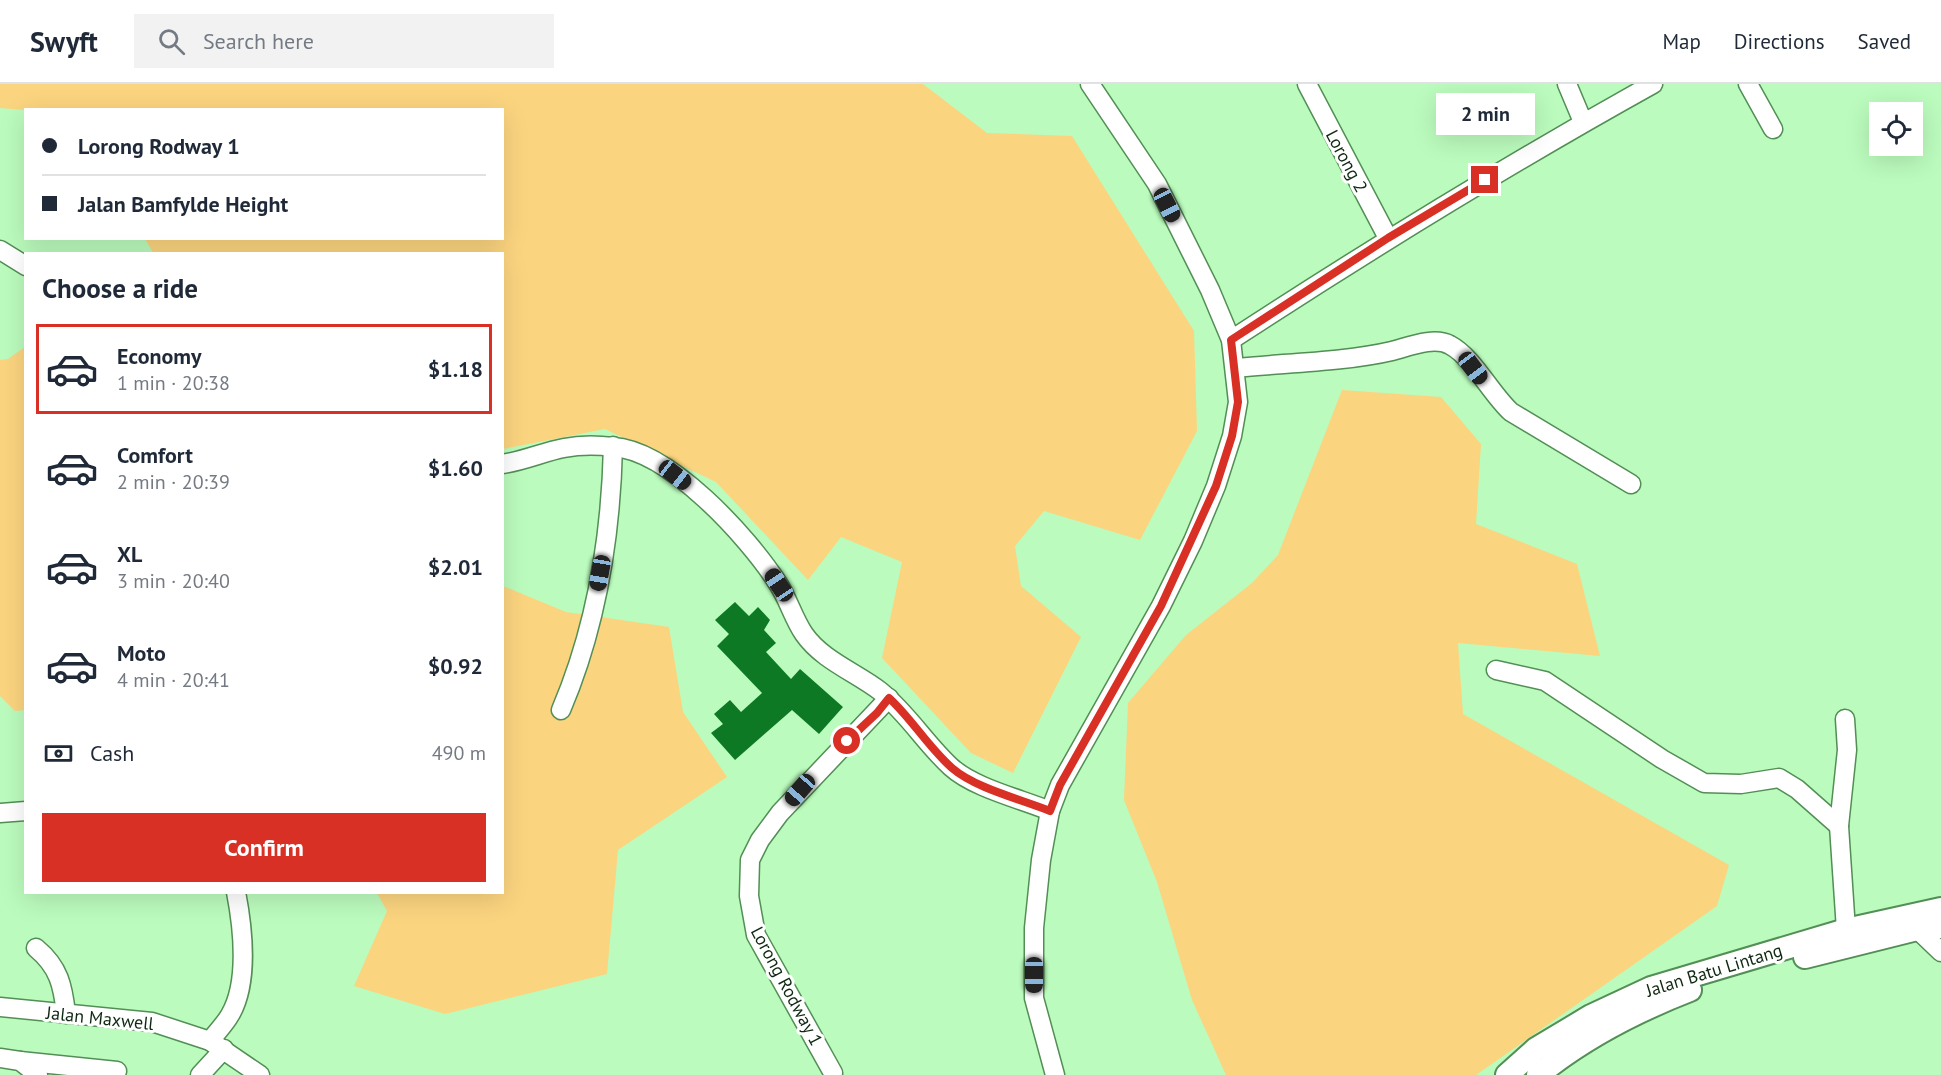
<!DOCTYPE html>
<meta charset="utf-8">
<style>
body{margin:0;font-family:"PT Sans",sans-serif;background:#f2f2f3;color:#1f2937;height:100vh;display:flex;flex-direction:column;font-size:22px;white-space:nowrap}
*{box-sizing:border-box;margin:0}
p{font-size:20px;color:#747a83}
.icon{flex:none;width:33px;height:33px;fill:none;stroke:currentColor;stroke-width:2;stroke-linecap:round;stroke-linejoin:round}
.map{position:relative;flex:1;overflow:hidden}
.panel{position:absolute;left:24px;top:168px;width:480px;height:642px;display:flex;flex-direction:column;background:#fff;border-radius:0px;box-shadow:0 6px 24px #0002}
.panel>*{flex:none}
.top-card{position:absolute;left:24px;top:24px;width:480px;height:132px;border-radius:0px;box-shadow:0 6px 24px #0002;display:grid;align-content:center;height:132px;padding:0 18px;background:#fff}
.fabs{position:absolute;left:1869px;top:18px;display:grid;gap:12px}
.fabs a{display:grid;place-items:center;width:54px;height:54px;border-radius:0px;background:#fff;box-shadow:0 6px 24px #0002;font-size:30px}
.end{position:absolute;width:27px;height:27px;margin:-14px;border:8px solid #d93025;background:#fff;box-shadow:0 0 0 3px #fff}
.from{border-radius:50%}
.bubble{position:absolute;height:42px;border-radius:0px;background:#fff;box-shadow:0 6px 24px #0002;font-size:20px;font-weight:700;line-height:42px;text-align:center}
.car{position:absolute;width:18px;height:36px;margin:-18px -9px;border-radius:8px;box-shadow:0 0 4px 2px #0007;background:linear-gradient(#222 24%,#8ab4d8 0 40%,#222 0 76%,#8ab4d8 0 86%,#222 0)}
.top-card b{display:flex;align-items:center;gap:21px;height:57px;font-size:22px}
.top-card b+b{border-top:2px solid #e0e1e3}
.top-card i{width:15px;height:15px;background:#1f2937}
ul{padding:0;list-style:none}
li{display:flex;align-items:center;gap:18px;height:90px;margin:0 12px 9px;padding:0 6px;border:3px solid transparent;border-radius:0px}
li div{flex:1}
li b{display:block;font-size:22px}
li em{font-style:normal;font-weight:700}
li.selected{border-color:#d93025}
li>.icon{width:54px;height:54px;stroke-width:1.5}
h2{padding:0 18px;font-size:27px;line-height:72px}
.pay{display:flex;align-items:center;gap:15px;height:66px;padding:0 18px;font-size:22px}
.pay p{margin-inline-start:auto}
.action{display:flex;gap:12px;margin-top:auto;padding:12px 18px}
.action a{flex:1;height:69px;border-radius:0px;background:#d93025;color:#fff;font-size:24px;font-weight:700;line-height:69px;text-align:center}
header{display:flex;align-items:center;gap:36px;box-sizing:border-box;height:84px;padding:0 30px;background:#fff;border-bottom:2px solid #e0e1e3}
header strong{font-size:28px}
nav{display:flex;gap:33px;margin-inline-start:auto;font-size:21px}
.search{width:420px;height:54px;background:#f2f2f3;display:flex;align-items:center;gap:15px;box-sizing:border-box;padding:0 21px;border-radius:0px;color:#747a83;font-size:22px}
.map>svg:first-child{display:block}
.green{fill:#fbd47f}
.building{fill:#0e7924}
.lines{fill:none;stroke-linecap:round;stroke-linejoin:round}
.minor-casing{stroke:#528e55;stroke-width:21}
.major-casing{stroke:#528e55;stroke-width:26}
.minor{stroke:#fff;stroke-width:18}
.major{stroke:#fff;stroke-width:22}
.route{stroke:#d93025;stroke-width:8}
.labels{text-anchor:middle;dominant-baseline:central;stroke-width:6;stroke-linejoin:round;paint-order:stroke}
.street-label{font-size:18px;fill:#0f2811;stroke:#fff}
</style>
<header>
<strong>Swyft</strong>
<div class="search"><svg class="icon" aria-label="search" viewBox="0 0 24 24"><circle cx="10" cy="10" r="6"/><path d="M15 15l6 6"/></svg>Search here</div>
<nav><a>Map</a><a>Directions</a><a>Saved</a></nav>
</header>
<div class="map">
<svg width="1941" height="991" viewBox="0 0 1941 991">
<rect width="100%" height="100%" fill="#bbfbbd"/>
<g class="green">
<polygon points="0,0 923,0 987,49 1072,52 1194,247 1197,347 1140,456 1044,427 1015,462 1021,502 1081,553 1013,689 971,669 882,574 902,478 841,453 808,496 716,398 605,345 503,365 502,170 154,170 145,155 502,154 502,26 25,26 0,24"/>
<polygon points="25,263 26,626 15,627 0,612 0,276 8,275"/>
<polygon points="1342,306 1441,313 1481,360 1476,440 1577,480 1600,572 1458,559 1463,630 1729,781 1717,822 1476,991 1226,991 1192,916 1157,798 1124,716 1128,619 1186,551 1252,499 1278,471"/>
<polygon points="503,502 566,528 669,543 683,628 727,693 618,766 607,890 445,930 354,902 387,827 377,809 502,808"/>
</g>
<polygon class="building" points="735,518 749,532 758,523 770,536 764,546 776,559 766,568 791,595 800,585 843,623 819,650 792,626 735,676 711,649 723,640 714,630 730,616 741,628 762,609 717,562 729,550 715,536"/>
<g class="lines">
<defs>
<g id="minor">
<polyline points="1307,0 1388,154"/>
<polyline points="1567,0 1583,38"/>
<polyline points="1748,0 1773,45"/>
<polyline points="0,166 26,182"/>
<path d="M1231,256C1369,166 1509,80 1653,0"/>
<path d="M1236,284C1284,279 1345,278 1392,267C1408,263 1434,252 1450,261C1473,273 1491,310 1511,328L1631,400"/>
<path d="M502,380C524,377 543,368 564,364C579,361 598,361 613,363C669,366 748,453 777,498C788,514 793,534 804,550C822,576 855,588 880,607C909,631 925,659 951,683C974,704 1021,715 1050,727"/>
<polyline points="1496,586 1545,597 1662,675 1704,699 1741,700 1779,694 1797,705 1839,742"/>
<path d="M561,626C596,544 611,452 613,362"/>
<polyline points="1845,635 1847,666 1839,742 1846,846"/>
<polyline points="0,729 26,727"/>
<polyline points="1917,845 1941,868"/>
<path d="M36,864C59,883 63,902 66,930"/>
<polyline points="0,923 152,938 210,957 260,991"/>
<path d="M210,957C216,949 225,940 230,931C249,899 243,844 236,808"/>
<polyline points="0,974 20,977 38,991"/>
<polyline points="20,977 117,987"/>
<polyline points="833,989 756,851 749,812 750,776 760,756 780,729 889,614"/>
<polyline points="200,991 224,965"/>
<polyline points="1055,991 1034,914 1034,844 1041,776 1050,727 1060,701 1161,522 1193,457 1216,402 1232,352 1238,318 1231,256 1210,206 1157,100 1090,0"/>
</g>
<g id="major">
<polyline points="1805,873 1917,845 1941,843"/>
<polyline points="1507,991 1536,965 1591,932 1651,904 1846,846 1941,825"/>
<path d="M1538,991C1583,954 1636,927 1690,906"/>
</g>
</defs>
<use href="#minor" class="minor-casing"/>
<use href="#major" class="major-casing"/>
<use href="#minor" class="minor"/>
<use href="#major" class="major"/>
</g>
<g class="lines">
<path class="route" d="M847,657L877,629L889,614C912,635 928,663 952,684C975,704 1020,715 1050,727L1060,701L1161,522L1216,402L1232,352L1238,318L1231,256L1388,154L1485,96"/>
</g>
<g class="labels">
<g class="street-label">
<text transform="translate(1347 77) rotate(62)">Lorong 2</text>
<text transform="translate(1714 886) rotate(-17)">Jalan Batu Lintang</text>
<text transform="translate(787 902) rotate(62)">Lorong Rodway 1</text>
<text transform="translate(100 934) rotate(6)">Jalan Maxwell</text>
</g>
</g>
</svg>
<div class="fabs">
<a><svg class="icon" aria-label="locate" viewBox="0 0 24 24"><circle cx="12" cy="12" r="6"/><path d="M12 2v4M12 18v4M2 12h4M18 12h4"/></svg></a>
</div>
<i class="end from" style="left:847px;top:657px"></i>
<i class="end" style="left:1485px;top:96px"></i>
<div class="bubble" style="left:1436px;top:9px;width:99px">2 min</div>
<i class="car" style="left:1167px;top:121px;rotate:153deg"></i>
<i class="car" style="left:1473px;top:284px;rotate:143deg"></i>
<i class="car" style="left:675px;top:391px;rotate:128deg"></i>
<i class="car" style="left:600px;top:489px;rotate:190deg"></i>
<i class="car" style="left:779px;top:501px;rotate:326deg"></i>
<i class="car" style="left:800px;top:706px;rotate:221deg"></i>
<i class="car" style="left:1034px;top:891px;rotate:180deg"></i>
<div class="top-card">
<b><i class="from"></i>Lorong Rodway 1</b>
<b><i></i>Jalan Bamfylde Height</b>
</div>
<section class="panel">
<h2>Choose a ride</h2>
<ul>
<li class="selected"><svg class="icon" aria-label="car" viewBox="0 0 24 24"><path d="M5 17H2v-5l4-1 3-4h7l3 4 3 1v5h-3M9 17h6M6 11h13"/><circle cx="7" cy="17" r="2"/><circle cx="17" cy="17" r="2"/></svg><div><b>Economy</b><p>1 min · 20:38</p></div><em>$1.18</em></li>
<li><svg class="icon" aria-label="car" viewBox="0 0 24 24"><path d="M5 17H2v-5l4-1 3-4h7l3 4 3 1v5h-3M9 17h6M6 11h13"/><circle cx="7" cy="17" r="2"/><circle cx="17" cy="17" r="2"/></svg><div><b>Comfort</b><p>2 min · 20:39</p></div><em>$1.60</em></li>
<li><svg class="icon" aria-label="car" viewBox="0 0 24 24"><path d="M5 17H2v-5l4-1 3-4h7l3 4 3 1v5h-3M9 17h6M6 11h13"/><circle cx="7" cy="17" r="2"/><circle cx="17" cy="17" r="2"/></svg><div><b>XL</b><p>3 min · 20:40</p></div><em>$2.01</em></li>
<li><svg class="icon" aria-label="car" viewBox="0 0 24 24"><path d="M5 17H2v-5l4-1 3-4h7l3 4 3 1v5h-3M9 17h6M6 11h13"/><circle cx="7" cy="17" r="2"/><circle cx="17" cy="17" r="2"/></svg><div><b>Moto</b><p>4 min · 20:41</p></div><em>$0.92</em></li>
</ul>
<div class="pay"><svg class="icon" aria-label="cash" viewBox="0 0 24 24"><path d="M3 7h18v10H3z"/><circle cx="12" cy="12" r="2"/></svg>Cash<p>490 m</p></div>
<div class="action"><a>Confirm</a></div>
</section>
</div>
